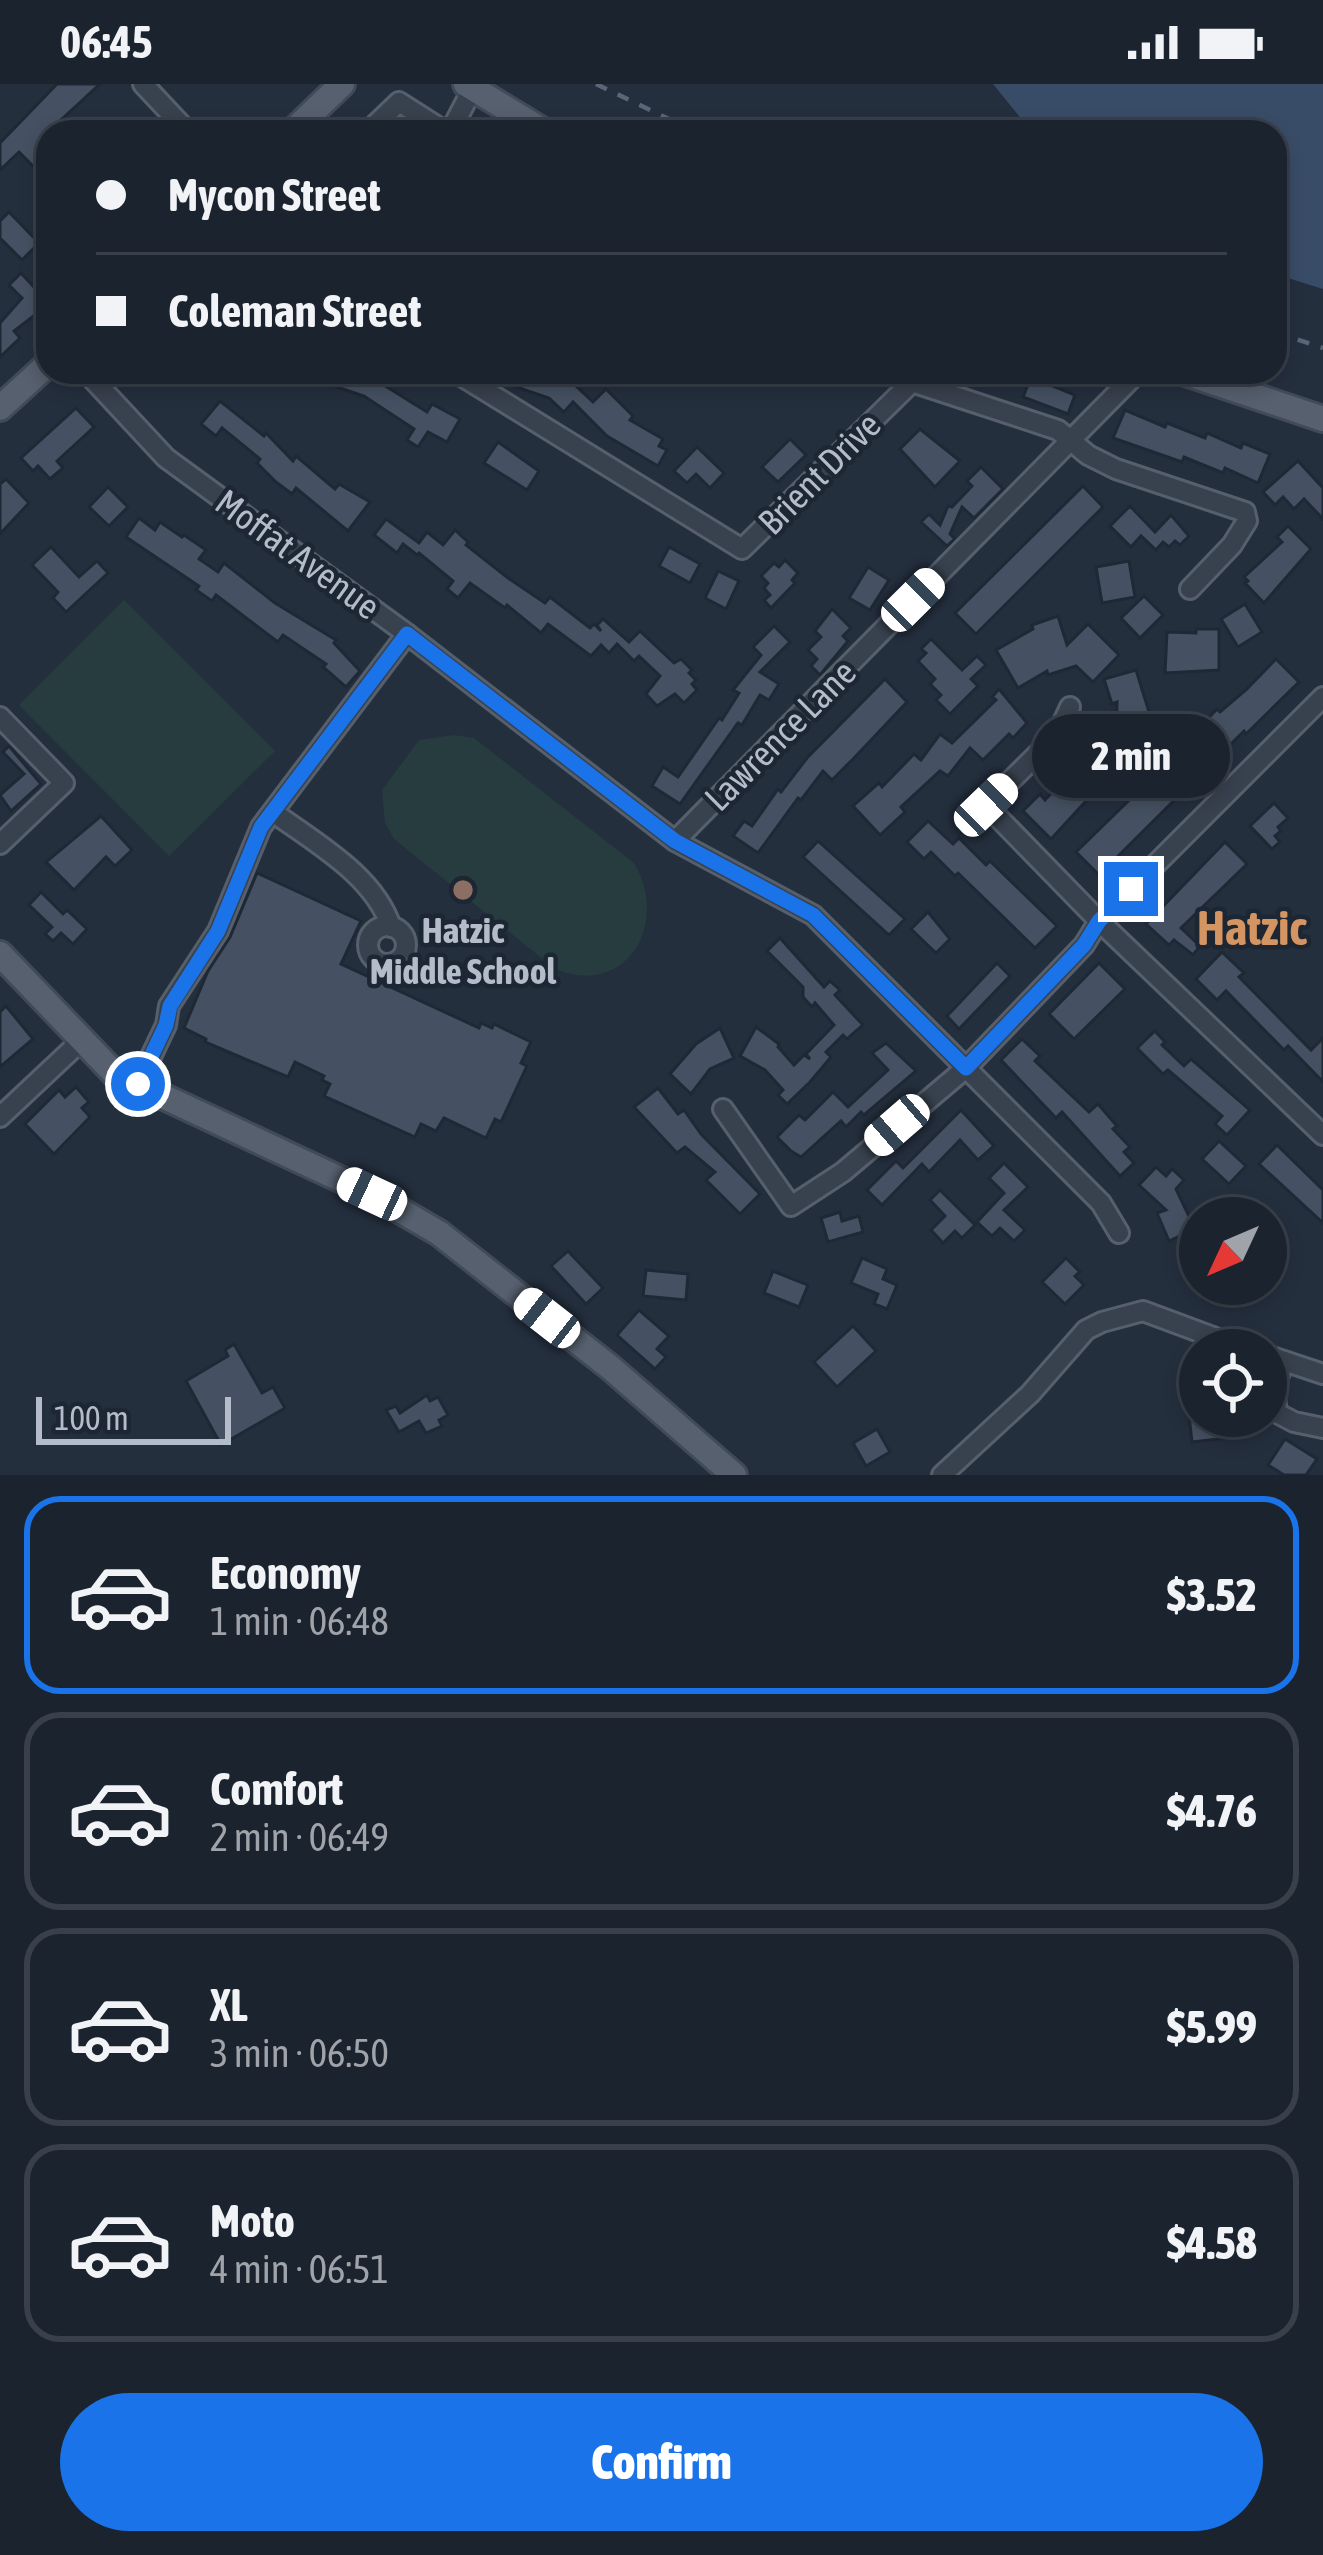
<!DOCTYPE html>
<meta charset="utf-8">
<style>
body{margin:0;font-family:"Asap Condensed",sans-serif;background:#242b36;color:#f1f3f6;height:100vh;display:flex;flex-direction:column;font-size:45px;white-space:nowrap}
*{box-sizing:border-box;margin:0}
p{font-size:39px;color:#a0a4aa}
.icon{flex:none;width:66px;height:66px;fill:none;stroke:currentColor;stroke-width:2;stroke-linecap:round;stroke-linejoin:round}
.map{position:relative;height:1391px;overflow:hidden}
.panel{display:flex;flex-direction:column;background:#1b232e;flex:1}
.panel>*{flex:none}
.hud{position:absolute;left:36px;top:36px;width:1251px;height:264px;border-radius:36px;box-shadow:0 6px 18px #0003,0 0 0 3px #39404a;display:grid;align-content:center;height:264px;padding:0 60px;background:#1b232e}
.needle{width:78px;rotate:226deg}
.tools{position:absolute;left:1179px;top:1113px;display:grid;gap:24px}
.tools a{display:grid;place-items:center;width:108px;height:108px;border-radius:50%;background:#1b232e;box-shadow:0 6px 18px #0003,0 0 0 3px #39404a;font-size:60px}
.scale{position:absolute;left:36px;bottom:30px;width:195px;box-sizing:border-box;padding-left:12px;border:6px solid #b4bcc9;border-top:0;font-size:33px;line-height:42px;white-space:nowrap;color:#b4bcc9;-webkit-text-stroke:9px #1d2633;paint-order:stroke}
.end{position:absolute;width:54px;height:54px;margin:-27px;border:15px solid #1a73e8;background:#fff;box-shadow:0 0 0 6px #fff}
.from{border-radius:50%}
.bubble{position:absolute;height:84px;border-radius:42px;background:#1b232e;box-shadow:0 6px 18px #0003,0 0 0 3px #39404a;font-size:39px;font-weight:800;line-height:84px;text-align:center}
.car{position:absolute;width:36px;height:72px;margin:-36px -18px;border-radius:15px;box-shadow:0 0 9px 3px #0007;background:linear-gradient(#fff 24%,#345 0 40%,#fff 0 76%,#345 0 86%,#fff 0)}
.hud b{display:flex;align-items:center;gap:42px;height:114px;font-size:45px}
.hud b+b{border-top:3px solid #39404a}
.hud i{width:30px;height:30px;background:#f1f3f6}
ul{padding:21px 0 0;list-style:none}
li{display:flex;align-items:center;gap:36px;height:198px;margin:0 24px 18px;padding:0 36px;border:6px solid #39404a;border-radius:36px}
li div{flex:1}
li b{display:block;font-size:45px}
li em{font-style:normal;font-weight:800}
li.selected{border-color:#1a73e8}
li>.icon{width:108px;height:108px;stroke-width:1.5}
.primary-button{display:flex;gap:24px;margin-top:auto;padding:24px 60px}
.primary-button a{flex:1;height:138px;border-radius:72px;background:#1a73e8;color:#fff;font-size:48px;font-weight:800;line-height:138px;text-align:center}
.status{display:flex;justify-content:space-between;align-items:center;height:84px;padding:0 60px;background:#1b232e;direction:ltr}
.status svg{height:33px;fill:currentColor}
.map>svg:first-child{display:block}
.green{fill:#263c3f}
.water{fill:#394c67}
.building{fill:#455162;stroke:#1f2835;stroke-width:3}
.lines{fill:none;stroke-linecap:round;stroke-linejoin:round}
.minor-casing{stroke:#565f6c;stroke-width:24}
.major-casing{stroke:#414a57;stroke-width:30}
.minor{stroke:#38414e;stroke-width:18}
.major{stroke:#56606e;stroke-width:24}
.rail{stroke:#5a6575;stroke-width:4.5;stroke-dasharray:12 12;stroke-linecap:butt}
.route{stroke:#1a73e8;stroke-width:15}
.education-dot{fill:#8d6e63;stroke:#1d2633;stroke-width:4.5}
.labels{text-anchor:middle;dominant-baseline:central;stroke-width:9;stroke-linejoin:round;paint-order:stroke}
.street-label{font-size:36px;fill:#b4bcc9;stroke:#1d2633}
.poi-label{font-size:36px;font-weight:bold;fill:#b4bcc9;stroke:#1d2633}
.district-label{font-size:48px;font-weight:bold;fill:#d59563;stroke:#1d2633}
</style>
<div class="status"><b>06:45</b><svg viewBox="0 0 49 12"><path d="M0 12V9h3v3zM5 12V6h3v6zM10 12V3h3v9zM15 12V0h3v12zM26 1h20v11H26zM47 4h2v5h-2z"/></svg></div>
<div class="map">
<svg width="1323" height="1391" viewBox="0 0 1323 1391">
<rect width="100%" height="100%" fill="#242f3e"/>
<g class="green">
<polygon points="124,516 275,667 169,772 19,621"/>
<path d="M454,651L474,654L634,779C671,841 624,916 554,884L394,755L385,739L382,706L419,656Z"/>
</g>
<polygon class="water" points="993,0 1323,0 1323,205 1275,190 1275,48 1032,48"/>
<g class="building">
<polygon points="57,0 100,0 48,48 48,66 33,82 19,68 0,86 0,59"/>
<polygon points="9,128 39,159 22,176 0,154 0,137"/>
<polygon points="21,189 34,203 48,189 48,221 14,247 20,254 0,273 0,239 22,214 9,201"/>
<polygon points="347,288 363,288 427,328 432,320 460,335 447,358 428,348 418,363 407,356 414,345 364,312 337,303"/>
<polygon points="510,288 561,288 593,318 606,305 633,332 630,336 663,355 659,362 667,366 658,382 607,352 573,318 564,328 549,314 505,299"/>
<polygon points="1031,293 1075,311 1068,330 1023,313"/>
<polygon points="220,317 264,352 266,349 293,377 296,372 335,405 339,400 370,418 348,447 296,404 292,410 276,398 257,379 260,375 222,344 216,352 201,340"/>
<polygon points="76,324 94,343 57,377 63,384 50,395 38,382 33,387 21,374"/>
<polygon points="1125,326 1165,343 1167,339 1205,354 1207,349 1241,364 1243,359 1270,370 1258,399 1225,384 1223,389 1184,373 1182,378 1113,354"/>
<polygon points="920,345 960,377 935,403 900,365"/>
<polygon points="790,355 806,371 778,398 762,383"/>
<polygon points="498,358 539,387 527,406 484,379"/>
<polygon points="697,363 724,389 710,404 696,390 687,399 674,387"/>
<polygon points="1298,377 1323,404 1323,435 1304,415 1294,425 1283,413 1275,421 1263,408"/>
<polygon points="981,383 1003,405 974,434 962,423 950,450 955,455 947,462 921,438 929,430 940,441 948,422 952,423 972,402 967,397"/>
<polygon points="6,395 29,419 0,450 0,400"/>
<polygon points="1083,402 1103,423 976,550 955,529"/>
<polygon points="108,403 128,423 109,442 89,423"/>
<polygon points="1130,422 1155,448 1171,431 1189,452 1180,461 1175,457 1169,463 1163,458 1156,466 1141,452 1131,463 1110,442"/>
<polygon points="139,434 155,446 160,438 182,453 184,451 206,466 199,475 218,488 224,479 275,519 336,556 334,559 360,587 346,603 323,583 326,580 283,551 278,558 216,511 212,517 196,506 199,502 126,453"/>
<polygon points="386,435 419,459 427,448 443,461 455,446 468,458 466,461 508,494 545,519 550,513 590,544 594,540 601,547 597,541 603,535 629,558 640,547 674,579 681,575 692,586 689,589 696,596 692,600 697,606 684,619 675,610 657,622 646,610 660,592 639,572 634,577 617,560 609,569 601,561 591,572 548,540 541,549 507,521 505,524 470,499 458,514 447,505 453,497 419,469 417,471 403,460 397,469 374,451"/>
<polygon points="1288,442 1311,465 1264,519 1245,499 1248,497 1244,493 1282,458 1277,453"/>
<polygon points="51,463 79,493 97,477 108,489 66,528 53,514 58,508 32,481"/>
<polygon points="669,463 700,480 690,499 659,482"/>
<polygon points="785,476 798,489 792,496 795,499 771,524 764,516 770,511 764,504 768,499 761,492 774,479 779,483"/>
<polygon points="1129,477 1135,513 1102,519 1096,483"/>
<polygon points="868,483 889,496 870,526 849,514"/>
<polygon points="718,487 739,497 726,525 705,514"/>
<polygon points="1144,512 1163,531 1140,554 1121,534"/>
<polygon points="1245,520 1262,548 1238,563 1221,535"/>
<polygon points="832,525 851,544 843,552 848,557 820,591 811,582 817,575 808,566 821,553 815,547"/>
<polygon points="1058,532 1067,561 1088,540 1119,571 1093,598 1076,582 1048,591 1047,587 1018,604 996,566 1033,545 1032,541"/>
<polygon points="774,542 790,558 760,588 779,600 769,616 760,611 742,641 738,639 680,720 652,702 663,683 678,693 719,634 722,636 739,609 733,606 761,571 753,563"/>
<polygon points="1196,545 1219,545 1219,586 1165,589 1167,548 1196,549"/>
<polygon points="931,555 962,586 977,572 986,581 971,595 978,602 950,630 936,616 941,611 930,600 935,595 918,577 926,569 921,565"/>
<polygon points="1276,575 1299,598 1246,650 1244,647 1099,791 1076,768 1158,688 1162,692 1198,657 1192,651 1217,625 1220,628 1247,605"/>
<polygon points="1136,586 1150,631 1150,658 1116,658 1117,618 1112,620 1104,595"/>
<polygon points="885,595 907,618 855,673 832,696 823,687 801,716 798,714 758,769 733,752 744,737 752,742 778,705 781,708 807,674"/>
<polygon points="999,605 1027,639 1013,654 1009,650 983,676 970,664 948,692 940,687 901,723 905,728 880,751 853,722 879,699 882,703 914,670 921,676 940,650 952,659 996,616 992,613"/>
<polygon points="1104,652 1122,671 1093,699 1098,704 1051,755 1023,727 1040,710 1045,716 1085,672 1080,667"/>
<polygon points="9,662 41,700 11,727 0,711 24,690 3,668"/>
<polygon points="1274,719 1288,734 1278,743 1281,747 1275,752 1280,758 1272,765 1250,742"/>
<polygon points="101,732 132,766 115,782 106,773 74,806 46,778"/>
<polygon points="928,737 953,760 959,754 986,781 990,777 1057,842 1035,864 958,789 955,792 931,768 924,775 907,758"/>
<polygon points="818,757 905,835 889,851 803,773"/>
<polygon points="1225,758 1247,780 1181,844 1200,862 1193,871 1174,856 1169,861 1146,840"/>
<polygon points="257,789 361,837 341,880 479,944 481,939 492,944 494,940 531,958 521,979 527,982 501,1038 495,1035 486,1054 444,1034 436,1047 421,1040 415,1053 324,1012 330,1000 322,996 324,992 295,978 288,993 205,958 206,955 184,944 208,887 230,853"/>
<polygon points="41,808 63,830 67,826 87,845 73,860 61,849 53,857 45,850 52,843 29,821"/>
<polygon points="928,828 950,855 936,869 911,845"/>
<polygon points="780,854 824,903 830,897 840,906 835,911 863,941 847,955 843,951 826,968 831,973 810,998 787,1020 778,1011 783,1006 765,986 740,972 756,943 779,960 778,963 794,981 804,971 810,975 806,970 834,941 815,919 812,923 803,913 803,903 767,867"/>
<polygon points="1222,868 1244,889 1239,893 1311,966 1323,954 1323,998 1288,962 1284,966 1226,907 1217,916 1196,895"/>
<polygon points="997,879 1010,892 959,945 947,932"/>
<polygon points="1099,879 1125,905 1074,955 1049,930"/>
<polygon points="6,922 33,955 0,983 0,928"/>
<polygon points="720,944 734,974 710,985 691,1010 670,990 696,960"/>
<polygon points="1155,947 1165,958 1162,961 1184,982 1191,975 1250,1026 1227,1051 1215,1040 1222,1032 1168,986 1163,990 1137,964"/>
<polygon points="1022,955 1040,972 1035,977 1089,1028 1098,1020 1117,1042 1113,1045 1130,1063 1124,1068 1134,1079 1120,1092 1062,1028 1056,1034 1001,976"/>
<polygon points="886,959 916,987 864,1031 861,1028 846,1043 841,1037 801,1073 791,1067 777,1053 799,1031 805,1036 833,1008 848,1023 888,986 872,969"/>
<polygon points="76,1003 89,1018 82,1024 90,1033 54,1070 25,1040 59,1006 65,1013"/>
<polygon points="658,1004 678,1030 684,1026 701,1050 760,1110 740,1130 706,1096 715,1088 685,1063 677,1069 634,1023"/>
<polygon points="961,1026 994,1062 978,1076 960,1056 929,1088 922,1080 882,1121 867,1106 896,1077 903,1084"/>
<polygon points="1219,1057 1246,1082 1229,1100 1202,1075"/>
<polygon points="1277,1061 1323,1106 1323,1139 1259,1080"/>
<polygon points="1004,1079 1028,1103 1004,1126 1025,1146 1014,1157 1000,1144 992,1152 977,1138 1004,1109 989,1094"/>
<polygon points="1156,1083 1166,1092 1172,1085 1184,1096 1176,1105 1195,1145 1169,1157 1157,1129 1166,1126 1139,1101"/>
<polygon points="940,1106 975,1141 962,1154 955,1147 943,1159 931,1146 945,1132 930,1116"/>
<polygon points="840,1128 842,1137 859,1132 863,1148 828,1158 821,1134"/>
<polygon points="568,1167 603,1204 586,1220 551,1182"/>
<polygon points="862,1174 887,1185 883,1195 897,1201 887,1225 874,1220 878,1210 851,1199"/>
<polygon points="1066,1174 1080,1188 1075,1192 1084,1201 1065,1220 1042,1198"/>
<polygon points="646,1186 688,1190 686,1216 643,1212"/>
<polygon points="773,1187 808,1201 799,1223 764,1209"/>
<polygon points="639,1226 669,1252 657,1265 666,1273 655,1285 617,1251"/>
<polygon points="853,1242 876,1267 837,1303 814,1278"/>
<polygon points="234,1260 262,1309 273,1303 285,1324 221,1361 186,1297 228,1272 225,1266"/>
<polygon points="427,1311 430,1317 438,1313 448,1331 439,1336 442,1342 426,1349 419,1337 399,1348 386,1326 396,1322 400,1329"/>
<polygon points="1189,1332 1232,1332 1233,1343 1226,1344 1227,1354 1192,1358"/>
<polygon points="877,1345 890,1368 866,1382 853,1359"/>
<polygon points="1285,1355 1317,1375 1306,1391 1284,1391 1268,1381"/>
</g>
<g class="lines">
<defs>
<g id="minor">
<polyline points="143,0 188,48"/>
<polyline points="376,40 399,18 446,48"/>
<polyline points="450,48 473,4"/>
<polyline points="86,288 166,374 407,550 675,757 813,831 1101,1119 1119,1149"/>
<polyline points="455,288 742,465 912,298 1058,346 1088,371 1116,385 1245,428 1247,437 1232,461 1190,505"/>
<polyline points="1070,623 1057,651 986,721 1099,837 1323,1051"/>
<polyline points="0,633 64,699 0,760"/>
<path d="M273,728C315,759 374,791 391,843"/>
<polyline points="675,757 1138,288"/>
<circle cx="387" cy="861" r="19"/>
<polyline points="138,1000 166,941 169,922 218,847 261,743 407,550"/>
<polyline points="723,1025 791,1122 843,1088 966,984 1084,861 1099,837 1323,613"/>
<polyline points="0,1033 82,956"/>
<polyline points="1266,1271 1323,1290"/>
<polyline points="1284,1277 1274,1305 1277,1329 1294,1338 1323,1344"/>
<polyline points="942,1391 1030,1310 1086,1246 1102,1238 1143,1227 1248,1266"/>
</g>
<g id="major">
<polyline points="466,0 545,48"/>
<polyline points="292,48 342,0"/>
<polyline points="1183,288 1323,335"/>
<polyline points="0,324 48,280"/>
<polyline points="0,870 115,990 372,1110 439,1149 611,1284 734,1391"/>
</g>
</defs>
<use href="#minor" class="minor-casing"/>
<use href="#major" class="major-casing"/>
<use href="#minor" class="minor"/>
<use href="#major" class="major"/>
<g class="rail">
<polyline points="596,0 696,48"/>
<polyline points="1275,248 1323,264"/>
</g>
</g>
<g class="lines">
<polyline class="route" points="138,1000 166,941 170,922 218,847 261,743 407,550 675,757 813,831 966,984 1084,861 1099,837 1131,805"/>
</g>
<circle class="education-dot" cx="463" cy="806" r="12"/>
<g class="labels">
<g class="street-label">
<text transform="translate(819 389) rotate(-45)">Brient Drive</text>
<text transform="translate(298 470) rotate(36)">Moffat Avenue</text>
<text transform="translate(780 651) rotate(-45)">Lawrence Lane</text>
</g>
<g class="poi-label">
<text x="463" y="846">Hatzic<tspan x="463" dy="41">Middle School</tspan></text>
</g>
<g class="district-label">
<text x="1252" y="843">Hatzic</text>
</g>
</g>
</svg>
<div class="tools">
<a><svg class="needle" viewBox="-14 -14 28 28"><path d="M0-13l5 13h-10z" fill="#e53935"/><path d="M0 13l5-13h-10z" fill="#a0a4aa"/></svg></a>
<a><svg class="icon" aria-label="locate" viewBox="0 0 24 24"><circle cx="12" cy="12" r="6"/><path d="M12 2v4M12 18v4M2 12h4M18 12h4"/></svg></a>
</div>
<div class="scale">100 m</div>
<i class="end from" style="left:138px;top:1000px"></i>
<i class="end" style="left:1131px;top:805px"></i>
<div class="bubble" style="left:1032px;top:630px;width:198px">2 min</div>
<i class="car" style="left:913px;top:516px;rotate:45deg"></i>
<i class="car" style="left:986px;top:721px;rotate:46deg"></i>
<i class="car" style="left:897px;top:1041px;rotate:229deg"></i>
<i class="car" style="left:372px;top:1110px;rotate:295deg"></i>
<i class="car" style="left:547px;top:1234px;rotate:308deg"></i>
<div class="hud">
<b><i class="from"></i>Mycon Street</b>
<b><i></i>Coleman Street</b>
</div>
</div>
<section class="panel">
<ul>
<li class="selected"><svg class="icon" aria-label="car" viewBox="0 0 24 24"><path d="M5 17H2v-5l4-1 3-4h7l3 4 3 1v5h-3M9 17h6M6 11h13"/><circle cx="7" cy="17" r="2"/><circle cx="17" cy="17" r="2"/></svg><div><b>Economy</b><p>1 min · 06:48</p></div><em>$3.52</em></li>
<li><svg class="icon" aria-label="car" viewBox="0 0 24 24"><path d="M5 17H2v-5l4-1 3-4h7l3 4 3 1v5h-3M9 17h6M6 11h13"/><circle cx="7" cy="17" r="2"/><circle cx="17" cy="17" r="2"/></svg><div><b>Comfort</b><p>2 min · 06:49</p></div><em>$4.76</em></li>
<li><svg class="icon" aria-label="car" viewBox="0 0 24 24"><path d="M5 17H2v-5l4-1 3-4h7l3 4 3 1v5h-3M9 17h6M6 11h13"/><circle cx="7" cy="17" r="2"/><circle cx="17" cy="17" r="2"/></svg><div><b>XL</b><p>3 min · 06:50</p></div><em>$5.99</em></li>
<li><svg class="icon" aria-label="car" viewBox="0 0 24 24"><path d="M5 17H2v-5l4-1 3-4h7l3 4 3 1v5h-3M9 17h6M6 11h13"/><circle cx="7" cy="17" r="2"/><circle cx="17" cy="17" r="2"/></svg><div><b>Moto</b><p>4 min · 06:51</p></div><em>$4.58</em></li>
</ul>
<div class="primary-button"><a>Confirm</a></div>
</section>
